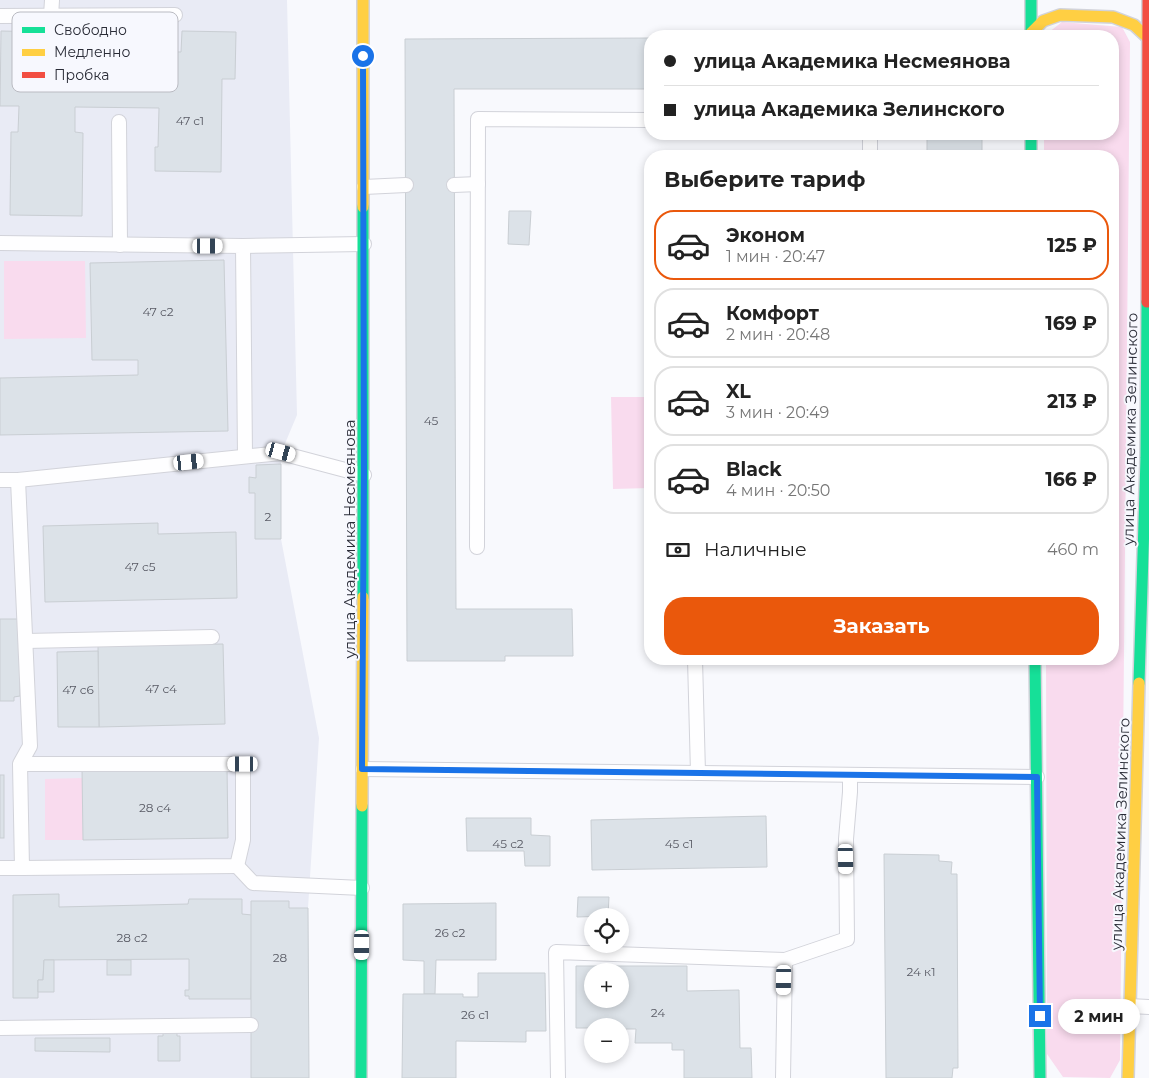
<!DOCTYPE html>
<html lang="ru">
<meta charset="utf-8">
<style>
body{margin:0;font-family:Montserrat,sans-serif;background:#f6f6f6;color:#222;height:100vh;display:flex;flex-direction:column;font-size:19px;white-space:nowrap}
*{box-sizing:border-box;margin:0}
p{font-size:16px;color:#767676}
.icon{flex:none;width:28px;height:28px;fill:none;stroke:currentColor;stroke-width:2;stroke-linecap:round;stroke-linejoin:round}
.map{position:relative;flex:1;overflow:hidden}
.side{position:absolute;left:644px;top:150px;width:475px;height:515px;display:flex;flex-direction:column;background:#fff;border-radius:20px;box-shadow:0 2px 8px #0003}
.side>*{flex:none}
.guide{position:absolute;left:644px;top:30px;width:475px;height:110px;border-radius:20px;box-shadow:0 2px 8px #0003;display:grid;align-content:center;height:110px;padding:0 20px;background:#fff}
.fabs{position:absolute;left:584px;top:908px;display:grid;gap:10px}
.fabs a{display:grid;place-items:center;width:45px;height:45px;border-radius:50%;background:#fff;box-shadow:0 2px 8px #0003;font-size:25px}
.end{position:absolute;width:22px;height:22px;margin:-11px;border:6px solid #1a73e8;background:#fff;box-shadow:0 0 0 2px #fff}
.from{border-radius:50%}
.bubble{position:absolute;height:35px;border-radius:18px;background:#fff;box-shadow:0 2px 8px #0003;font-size:16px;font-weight:700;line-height:35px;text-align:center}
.car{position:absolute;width:15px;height:30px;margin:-15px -8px;border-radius:6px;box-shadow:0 0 4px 1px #0007;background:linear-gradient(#fff 24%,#345 0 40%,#fff 0 76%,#345 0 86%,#fff 0)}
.guide b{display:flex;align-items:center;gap:18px;height:48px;font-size:19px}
.guide b+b{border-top:1px solid #e0e0e0}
.guide i{width:12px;height:12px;background:#222}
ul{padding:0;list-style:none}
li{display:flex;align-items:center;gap:15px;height:70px;margin:0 10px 8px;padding:0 10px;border:2px solid #e0e0e0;border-radius:20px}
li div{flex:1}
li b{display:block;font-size:19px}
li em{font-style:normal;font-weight:700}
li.selected{border-color:#ea580c}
li>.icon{width:45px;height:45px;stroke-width:1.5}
h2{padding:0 20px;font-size:22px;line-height:60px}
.pay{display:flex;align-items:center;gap:12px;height:55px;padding:0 20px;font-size:19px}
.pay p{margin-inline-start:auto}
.cta{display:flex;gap:10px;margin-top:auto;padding:10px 20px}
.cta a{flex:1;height:58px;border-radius:20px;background:#ea580c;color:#fff;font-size:20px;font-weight:700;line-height:58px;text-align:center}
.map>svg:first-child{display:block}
.built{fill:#e9ebf5}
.green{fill:#f9dbee}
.building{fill:#dce2e8;stroke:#c9ced3;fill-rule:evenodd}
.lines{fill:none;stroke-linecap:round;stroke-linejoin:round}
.lane-casing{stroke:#d2d3da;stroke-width:16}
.fast-casing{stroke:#d2d3da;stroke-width:14}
.slow-casing{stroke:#d2d3da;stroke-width:14}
.jam-casing{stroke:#d2d3da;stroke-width:14}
.lane{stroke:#fefeff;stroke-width:14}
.fast{stroke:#16e098;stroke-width:11}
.slow{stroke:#ffcf43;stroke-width:11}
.jam{stroke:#f24e42;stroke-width:11}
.route{stroke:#1a73e8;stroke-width:6}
.labels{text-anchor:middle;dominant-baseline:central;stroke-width:4;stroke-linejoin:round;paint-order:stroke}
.number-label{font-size:12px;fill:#585a64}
.street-label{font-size:15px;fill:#2a2c37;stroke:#f7f8fe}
.key{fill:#f7f8fe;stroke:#babbc2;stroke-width:1}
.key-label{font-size:14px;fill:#2a2c37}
</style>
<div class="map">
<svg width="1149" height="1078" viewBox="0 0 1149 1078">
<rect width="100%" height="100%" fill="#f8f9fd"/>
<polygon class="built" points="0,0 287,0 297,415 281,453 281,539 319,738 308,908 309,1078 0,1078"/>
<g class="green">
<polygon points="1062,22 1122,27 1130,42 1120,1060 1110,1078 1063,1077 1047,1054 1046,659 1112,659 1112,156 1044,156 1044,134 1112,134 1112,36 1044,36"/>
<polygon points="4,261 85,261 86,338 4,339"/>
<polygon points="611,397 650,397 650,488 613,489"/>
<polygon points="82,778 83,840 45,840 45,779"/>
</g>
<g class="building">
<polygon points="1,31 91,33 91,50 181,52 182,31 236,32 235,79 222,79 221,172 155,171 155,147 158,147 159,108 75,107 75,132 83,133 82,216 10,215 11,132 18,132 19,106 0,106"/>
<polygon points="650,38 650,89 454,89 456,609 572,609 573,656 505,656 505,661 407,661 405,39"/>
<rect x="927" y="134" width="55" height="22"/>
<polygon points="509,211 531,211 529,245 508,244"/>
<polygon points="224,260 228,431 0,435 0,378 138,375 138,360 92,360 90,263"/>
<polygon points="281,464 281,539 255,539 255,493 249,493 249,477 256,478 256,465"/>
<polygon points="158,523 158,534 236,532 237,598 45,602 43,526"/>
<polygon points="0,619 19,619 20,696 14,697 14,701 0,701"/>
<polygon points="223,644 225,724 99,727 98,646"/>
<polygon points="98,651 99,727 58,727 57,652"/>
<rect x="882" y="659" width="102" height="3"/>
<polygon points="227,767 228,838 83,840 82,769"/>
<rect x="0" y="775" width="4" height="63"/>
<polygon points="766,816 767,867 592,870 591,820"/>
<polygon points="466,818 531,818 531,835 550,836 550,866 525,866 524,851 467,851"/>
<polygon points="884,854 939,855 939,861 952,862 951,874 957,874 958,1068 953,1068 952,1078 886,1078"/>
<polygon points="59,894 59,907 188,904 189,899 242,899 242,914 252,915 251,999 189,999 189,996 185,996 185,990 189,990 189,959 44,960 43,980 38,980 38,998 13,998 13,895"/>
<polygon points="578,897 609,897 608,916 577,917"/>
<polygon points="251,901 289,901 289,908 308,908 309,1078 251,1078"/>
<polygon points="496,903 496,960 436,960 435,994 424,994 424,961 403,960 403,904"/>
<polygon points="44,960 54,960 54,992 38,992 38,980 43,980"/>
<rect x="107" y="960" width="24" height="15"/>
<path d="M576,966H687V991L739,990L740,1048H751L752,1078H684V1050H672V1043H635L636,1029H620V1026H592V1028H576ZM592,971H620V999H592Z"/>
<polygon points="478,973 545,973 546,1031 526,1031 526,1042 456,1041 456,1078 402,1078 403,994 463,994 463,997 478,997"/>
<polygon points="163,1029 177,1029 177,1036 180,1036 180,1061 158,1061 158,1036 163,1036"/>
<polygon points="35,1038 110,1038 110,1052 35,1051"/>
</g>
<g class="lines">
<defs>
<g id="lane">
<polyline points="0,16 175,15"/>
<polyline points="51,16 52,0"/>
<polyline points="119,122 120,245"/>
<polyline points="870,156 870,134"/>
<polyline points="454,185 478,184"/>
<polyline points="364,187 406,185"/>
<polyline points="0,243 243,246 245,456"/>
<polyline points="243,246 364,244"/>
<polyline points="0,480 18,480 281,453 364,475"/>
<polyline points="18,480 30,746 20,764 22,868 237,866 243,840 243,764 20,764"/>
<polyline points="477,547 478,119 650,120"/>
<polyline points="26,641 212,637"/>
<polyline points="695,659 698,773"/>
<polyline points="363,769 1037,777"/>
<polyline points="237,866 253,883 362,888"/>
<polyline points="0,868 22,868"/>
<polyline points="785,960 847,939 846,839 850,792 850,775"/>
<polyline points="1130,1006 1149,1007"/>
<polyline points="0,1028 251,1025"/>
<polyline points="558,1078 556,952 785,960 783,1078"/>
</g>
<g id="fast">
<polyline points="1031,0 1031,36"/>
<polyline points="1031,134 1031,156"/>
<polyline points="363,597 363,207"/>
<polyline points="1035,659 1040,1078"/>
<polyline points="1139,683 1146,458 1147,302"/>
<polyline points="361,1078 362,806"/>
</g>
<g id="slow">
<polyline points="363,0 363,207"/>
<polyline points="1031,33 1043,21 1060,15 1113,17 1134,25 1148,38"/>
<polyline points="362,806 363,597"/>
<polyline points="1128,1078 1139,683"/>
</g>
<polyline id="jam" points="1147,302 1148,0"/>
</defs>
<use href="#lane" class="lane-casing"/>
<use href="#fast" class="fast-casing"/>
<use href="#slow" class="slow-casing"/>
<use href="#jam" class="jam-casing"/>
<use href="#lane" class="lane"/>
<use href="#fast" class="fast"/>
<use href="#slow" class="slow"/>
<use href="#jam" class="jam"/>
</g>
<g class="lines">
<polyline class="route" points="363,56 364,475 362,769 1037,777 1040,1016"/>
</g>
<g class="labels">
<g class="number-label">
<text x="190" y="120">47 с1</text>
<text x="158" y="311">47 с2</text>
<text x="431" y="420">45</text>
<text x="268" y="516">2</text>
<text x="140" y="566">47 с5</text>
<text x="161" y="688">47 с4</text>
<text x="78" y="689">47 с6</text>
<text x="155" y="807">28 с4</text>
<text x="508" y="843">45 с2</text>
<text x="679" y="843">45 с1</text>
<text x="450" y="932">26 с2</text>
<text x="132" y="937">28 с2</text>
<text x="280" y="957">28</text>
<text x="921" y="971">24 к1</text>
<text x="658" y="1012">24</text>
<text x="475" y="1014">26 с1</text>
</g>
<g class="street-label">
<text transform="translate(1130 429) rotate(-89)">улица Академика Зелинского</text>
<text transform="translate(349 539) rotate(-90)">улица Академика Несмеянова</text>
<text transform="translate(1120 834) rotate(-88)">улица Академика Зелинского</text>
</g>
</g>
<rect x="12" y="12" width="166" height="80" rx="8" class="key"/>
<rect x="22" y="27" width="23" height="6" fill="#16e098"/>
<rect x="22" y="49" width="23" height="7" fill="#ffcf43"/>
<rect x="22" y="72" width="23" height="6" fill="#f24e42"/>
<g class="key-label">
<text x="54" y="35">Свободно</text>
<text x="54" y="57">Медленно</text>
<text x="54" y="80">Пробка</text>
</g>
</svg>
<div class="fabs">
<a><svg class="icon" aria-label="locate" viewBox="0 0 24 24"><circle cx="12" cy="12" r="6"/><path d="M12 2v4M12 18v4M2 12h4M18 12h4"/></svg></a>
<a>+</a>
<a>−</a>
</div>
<i class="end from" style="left:363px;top:56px"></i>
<i class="end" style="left:1040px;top:1016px"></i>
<div class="bubble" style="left:1058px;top:999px;width:82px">2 мин</div>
<i class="car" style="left:208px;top:246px;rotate:90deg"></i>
<i class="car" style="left:281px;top:452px;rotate:105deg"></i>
<i class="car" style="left:189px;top:462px;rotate:84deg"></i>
<i class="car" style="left:243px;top:764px;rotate:270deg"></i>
<i class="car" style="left:846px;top:859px;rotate:179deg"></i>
<i class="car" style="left:362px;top:945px;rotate:180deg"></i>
<i class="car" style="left:784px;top:980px;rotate:181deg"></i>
<div class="guide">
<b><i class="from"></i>улица Академика Несмеянова</b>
<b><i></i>улица Академика Зелинского</b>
</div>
<section class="side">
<h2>Выберите тариф</h2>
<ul>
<li class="selected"><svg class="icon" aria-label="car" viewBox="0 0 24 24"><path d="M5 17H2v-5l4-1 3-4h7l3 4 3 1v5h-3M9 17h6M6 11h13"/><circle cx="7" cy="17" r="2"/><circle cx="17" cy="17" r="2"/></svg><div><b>Эконом</b><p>1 мин · 20:47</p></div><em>125 ₽</em></li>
<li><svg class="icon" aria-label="car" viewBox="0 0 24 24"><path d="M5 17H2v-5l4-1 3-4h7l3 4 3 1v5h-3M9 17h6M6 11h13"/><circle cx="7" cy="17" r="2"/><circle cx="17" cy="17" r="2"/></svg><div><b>Комфорт</b><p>2 мин · 20:48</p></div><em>169 ₽</em></li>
<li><svg class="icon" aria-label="car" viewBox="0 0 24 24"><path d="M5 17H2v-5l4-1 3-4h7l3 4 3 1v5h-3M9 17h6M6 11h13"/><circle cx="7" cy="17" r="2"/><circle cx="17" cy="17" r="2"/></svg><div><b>XL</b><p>3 мин · 20:49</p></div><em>213 ₽</em></li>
<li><svg class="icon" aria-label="car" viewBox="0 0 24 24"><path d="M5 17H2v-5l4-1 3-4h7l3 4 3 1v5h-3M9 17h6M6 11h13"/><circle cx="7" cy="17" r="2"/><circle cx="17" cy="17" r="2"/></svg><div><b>Black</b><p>4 мин · 20:50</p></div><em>166 ₽</em></li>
</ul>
<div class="pay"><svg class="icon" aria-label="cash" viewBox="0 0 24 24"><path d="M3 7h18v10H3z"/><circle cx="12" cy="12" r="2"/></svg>Наличные<p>460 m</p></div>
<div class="cta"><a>Заказать</a></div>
</section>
</div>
